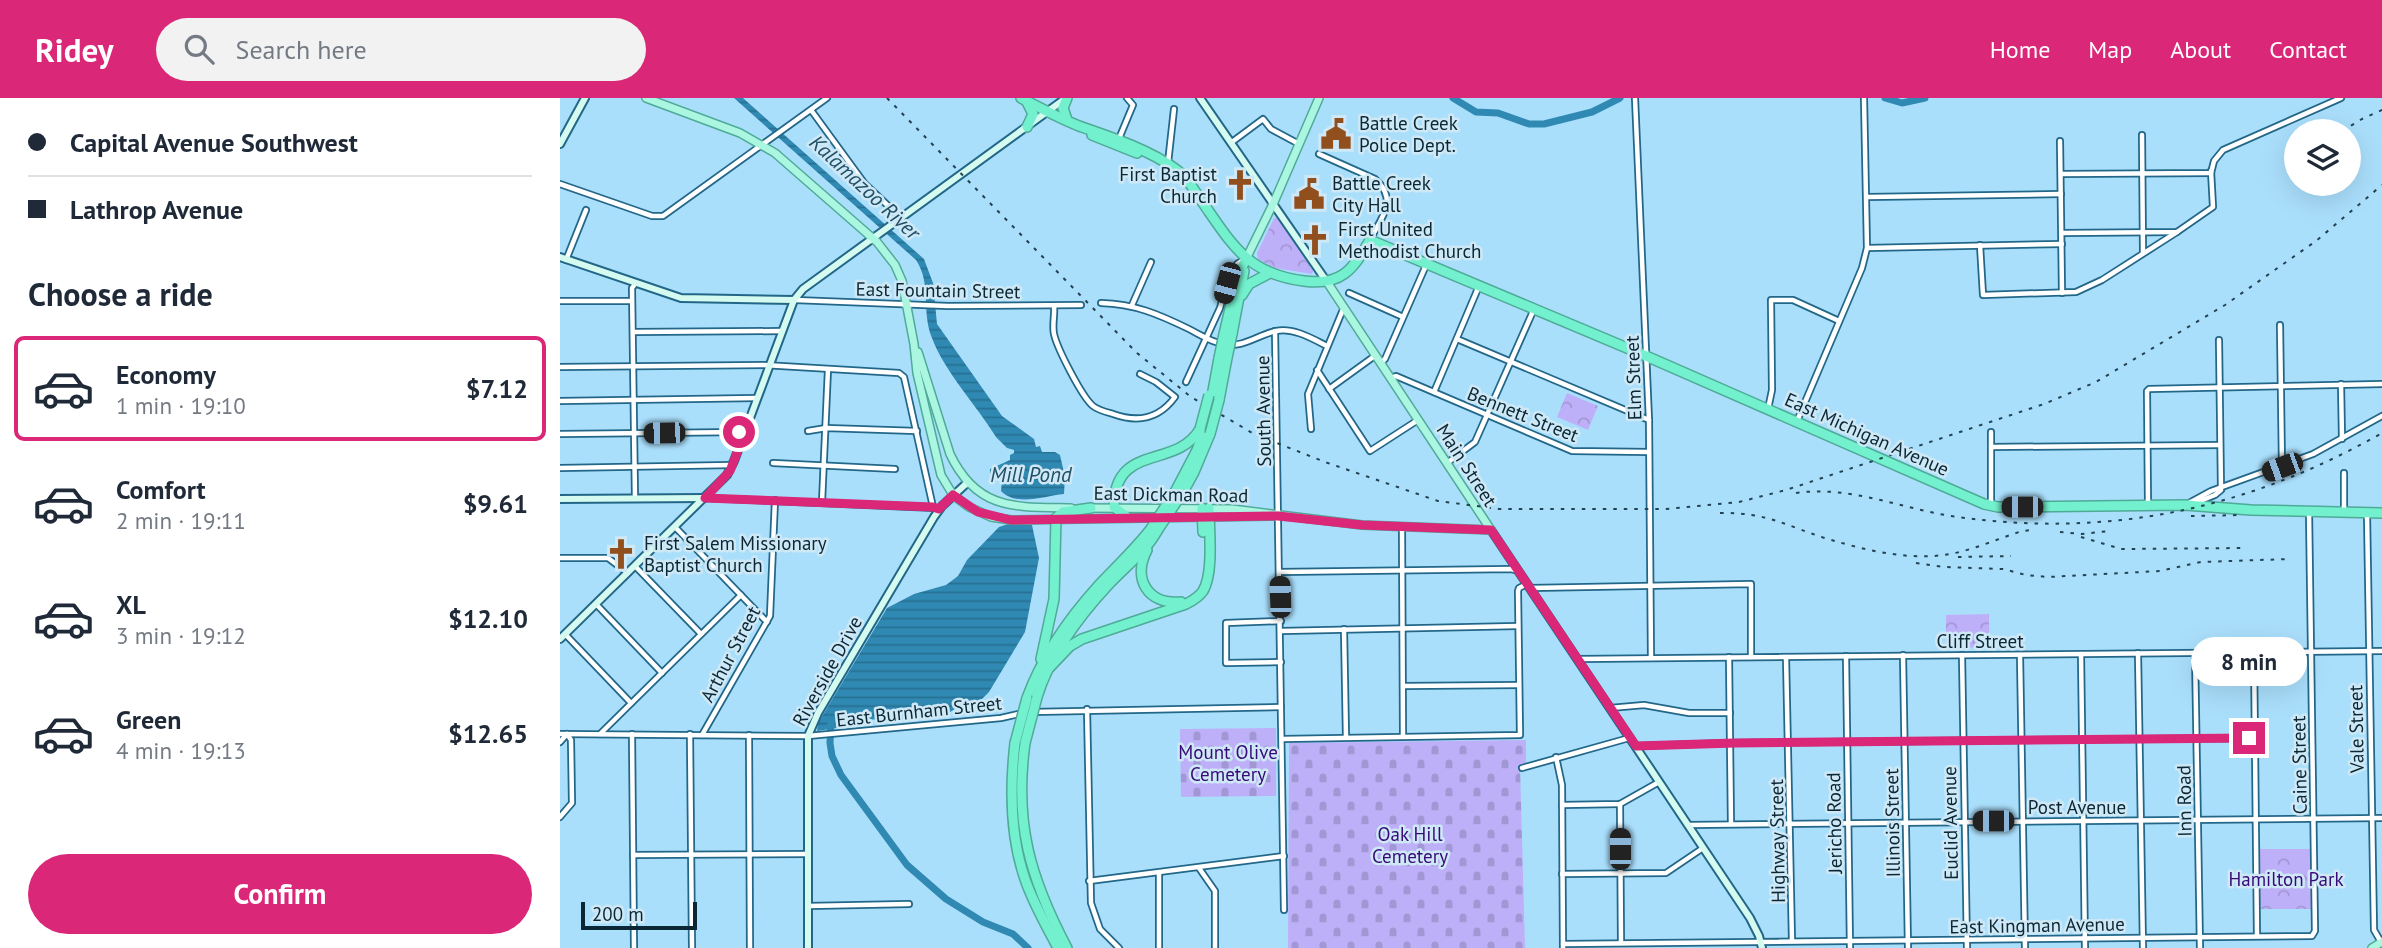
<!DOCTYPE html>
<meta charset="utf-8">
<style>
body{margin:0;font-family:"PT Sans",sans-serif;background:#f2f2f3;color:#1f2937;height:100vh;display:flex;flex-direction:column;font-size:26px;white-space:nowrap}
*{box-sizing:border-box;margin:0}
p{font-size:23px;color:#747a83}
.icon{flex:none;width:38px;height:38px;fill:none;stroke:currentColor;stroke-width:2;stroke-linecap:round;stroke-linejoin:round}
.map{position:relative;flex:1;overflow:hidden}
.panel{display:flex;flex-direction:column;background:#fff;width:560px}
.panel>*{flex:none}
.banner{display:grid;align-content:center;height:154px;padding:0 28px;background:#fff}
.controls{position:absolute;left:1724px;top:21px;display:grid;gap:14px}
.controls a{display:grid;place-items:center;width:77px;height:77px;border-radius:50%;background:#fff;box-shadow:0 7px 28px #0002;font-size:35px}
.scale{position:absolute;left:21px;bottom:18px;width:116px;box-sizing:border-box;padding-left:7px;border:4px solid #0b2735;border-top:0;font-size:19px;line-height:24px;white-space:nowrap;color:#0b2735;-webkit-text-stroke:5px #cee8f6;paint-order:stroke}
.end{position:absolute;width:32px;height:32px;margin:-16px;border:9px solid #db2777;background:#fff;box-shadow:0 0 0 4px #fff}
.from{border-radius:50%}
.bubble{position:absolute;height:49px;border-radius:24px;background:#fff;box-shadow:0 7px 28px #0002;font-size:23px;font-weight:700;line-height:49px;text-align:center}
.car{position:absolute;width:21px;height:42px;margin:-21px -10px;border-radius:9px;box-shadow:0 0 5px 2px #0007;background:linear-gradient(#222 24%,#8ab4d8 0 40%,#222 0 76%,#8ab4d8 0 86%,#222 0)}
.banner b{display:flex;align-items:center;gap:24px;height:66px;font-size:26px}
.banner b+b{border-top:2px solid #e0e1e3}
.banner i{width:18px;height:18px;background:#1f2937}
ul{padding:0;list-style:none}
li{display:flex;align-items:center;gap:21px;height:105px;margin:0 14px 10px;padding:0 14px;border:4px solid transparent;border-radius:10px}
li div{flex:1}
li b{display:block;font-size:26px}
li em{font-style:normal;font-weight:700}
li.current{border-color:#db2777}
li>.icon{width:63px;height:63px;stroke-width:1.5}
h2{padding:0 28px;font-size:32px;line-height:84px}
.cta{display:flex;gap:14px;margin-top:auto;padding:14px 28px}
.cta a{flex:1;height:80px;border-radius:42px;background:#db2777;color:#fff;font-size:28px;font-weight:700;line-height:80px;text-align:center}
header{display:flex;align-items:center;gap:42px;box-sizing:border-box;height:98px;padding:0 35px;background:#db2777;color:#fff}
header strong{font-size:33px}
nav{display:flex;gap:38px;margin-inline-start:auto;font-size:24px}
.search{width:490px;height:63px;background:#f2f2f3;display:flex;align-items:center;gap:18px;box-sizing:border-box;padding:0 24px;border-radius:38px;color:#747a83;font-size:26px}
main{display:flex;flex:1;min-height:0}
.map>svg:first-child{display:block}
.cemetery{fill:url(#cemetery-stones)}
.park{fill:url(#park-crowns)}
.water{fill:url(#water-rules)}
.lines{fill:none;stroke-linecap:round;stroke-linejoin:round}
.river{stroke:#2f89b3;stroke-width:7}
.street-casing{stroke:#236788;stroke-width:8}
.secondary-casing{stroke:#236788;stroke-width:10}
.primary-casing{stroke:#4faa98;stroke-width:10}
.highway-casing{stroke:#4faa98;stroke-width:12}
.street{stroke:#fff;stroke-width:4.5}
.secondary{stroke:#d5faf0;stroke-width:6}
.primary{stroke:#abf6e1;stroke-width:7}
.highway{stroke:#73f0cd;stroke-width:9}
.rail{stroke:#234353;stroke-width:2;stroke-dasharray:3.5 7;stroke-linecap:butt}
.highway-bridge-casing{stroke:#4faa98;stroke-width:12;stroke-linecap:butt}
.highway-bridge{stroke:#73f0cd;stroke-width:9}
.route{stroke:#db2777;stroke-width:9}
.labels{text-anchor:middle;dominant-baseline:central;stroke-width:5;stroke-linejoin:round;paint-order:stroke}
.poi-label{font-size:19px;fill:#0b2735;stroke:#cee8f6;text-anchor:start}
.street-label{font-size:19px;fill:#0b2735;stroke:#cee8f6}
.park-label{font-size:19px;fill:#380a77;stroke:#cee8f6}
.water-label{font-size:21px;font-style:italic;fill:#204f66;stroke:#cee8f6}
</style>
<header>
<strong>Ridey</strong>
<div class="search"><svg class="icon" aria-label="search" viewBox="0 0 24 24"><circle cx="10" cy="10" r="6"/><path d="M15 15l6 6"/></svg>Search here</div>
<nav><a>Home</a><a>Map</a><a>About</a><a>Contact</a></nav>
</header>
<main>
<section class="panel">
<div class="banner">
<b><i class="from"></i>Capital Avenue Southwest</b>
<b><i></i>Lathrop Avenue</b>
</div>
<h2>Choose a ride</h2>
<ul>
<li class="current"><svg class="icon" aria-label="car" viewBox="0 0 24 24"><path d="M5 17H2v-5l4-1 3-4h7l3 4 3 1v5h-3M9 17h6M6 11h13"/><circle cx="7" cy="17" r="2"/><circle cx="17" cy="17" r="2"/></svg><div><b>Economy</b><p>1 min · 19:10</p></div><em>$7.12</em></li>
<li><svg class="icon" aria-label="car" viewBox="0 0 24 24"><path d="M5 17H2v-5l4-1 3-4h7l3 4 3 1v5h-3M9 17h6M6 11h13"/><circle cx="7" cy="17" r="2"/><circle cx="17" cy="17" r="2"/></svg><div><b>Comfort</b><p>2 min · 19:11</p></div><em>$9.61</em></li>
<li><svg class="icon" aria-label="car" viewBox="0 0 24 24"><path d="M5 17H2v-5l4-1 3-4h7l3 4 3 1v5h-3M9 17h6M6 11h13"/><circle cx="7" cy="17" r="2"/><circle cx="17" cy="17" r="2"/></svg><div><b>XL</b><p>3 min · 19:12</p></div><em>$12.10</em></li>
<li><svg class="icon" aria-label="car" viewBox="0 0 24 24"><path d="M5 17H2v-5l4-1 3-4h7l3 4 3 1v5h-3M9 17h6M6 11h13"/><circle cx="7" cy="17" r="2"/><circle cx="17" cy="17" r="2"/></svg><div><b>Green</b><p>4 min · 19:13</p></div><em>$12.65</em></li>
</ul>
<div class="cta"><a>Confirm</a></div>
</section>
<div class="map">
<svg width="1822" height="850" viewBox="0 0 1822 850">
<defs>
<pattern id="cemetery-stones" width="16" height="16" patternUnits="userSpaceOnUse" patternTransform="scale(1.75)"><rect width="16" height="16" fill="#beb0f8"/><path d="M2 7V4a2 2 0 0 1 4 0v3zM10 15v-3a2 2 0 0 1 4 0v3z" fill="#a297d5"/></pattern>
<pattern id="park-crowns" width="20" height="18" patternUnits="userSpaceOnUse" patternTransform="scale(1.75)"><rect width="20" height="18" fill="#beb0f8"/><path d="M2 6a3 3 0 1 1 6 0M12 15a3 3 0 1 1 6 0" fill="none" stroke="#a297d5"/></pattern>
<pattern id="water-rules" width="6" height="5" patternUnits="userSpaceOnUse" patternTransform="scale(1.75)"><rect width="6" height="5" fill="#2f89b3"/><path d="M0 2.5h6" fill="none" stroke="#267092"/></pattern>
</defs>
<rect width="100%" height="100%" fill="#aadffc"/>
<g class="cemetery">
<polygon points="716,630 716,698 621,699 620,631"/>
<polygon points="966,642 966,666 960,668 965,850 728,850 729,645"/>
</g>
<g class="park">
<polygon points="717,119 753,173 752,176 715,170 698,161 697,155 714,120"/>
<polygon points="1007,295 1038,308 1028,332 997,319"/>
<polygon points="1429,516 1429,549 1386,550 1386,517"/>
<polygon points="1699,751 1751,751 1752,811 1700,811"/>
</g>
<g class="water">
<path d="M174,0H183L364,161L373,185L377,226L442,318L474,341L476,349L480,348L482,354H495L500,357L505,379L504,396C484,398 457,409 441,393L442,383L430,375V371L450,362V357L454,355V352L447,350L436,339C417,308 384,273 372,240C361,213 372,186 356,162Z"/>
<polygon points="448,426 472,427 479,460 465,534 429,594 421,602 398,609 387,616 339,622 292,621 277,630 257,633 258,625 327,510 354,496 386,487 398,478 407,462 439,429"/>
</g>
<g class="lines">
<g class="river">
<polyline points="893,0 916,14 938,15 969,26 984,26 1032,14 1060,0"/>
<polyline points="1325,0 1342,5 1365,0"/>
<polyline points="271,622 270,645 272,658 281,677 347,767 386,801 423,824 453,836 468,850"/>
</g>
<defs>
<g id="street">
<polyline points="1075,0 1089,322 1091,560"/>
<polyline points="251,12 305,86 340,119"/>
<polyline points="1582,37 1583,155"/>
<polyline points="558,43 573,7 567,0"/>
<polyline points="1500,43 1502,195"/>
<polyline points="672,44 703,21 711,31 739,46"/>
<path d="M759,56L815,81C839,102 821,120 810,142"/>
<polyline points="608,65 614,11"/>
<polyline points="1501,76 1651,75 1654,63 1663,52 1781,0"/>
<polyline points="0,86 92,118 103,118 267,0"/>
<polyline points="1307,99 1501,96"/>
<polyline points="1502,135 1617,134 1653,109 1651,73"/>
<polyline points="1420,147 1423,197 1516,194 1542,182 1617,134"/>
<polyline points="1307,150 1502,146"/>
<polyline points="6,162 26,112"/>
<polyline points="75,186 72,190 75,400"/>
<polyline points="789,195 843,219"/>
<polyline points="235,202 388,208 521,207"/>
<polyline points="0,203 72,203"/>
<path d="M541,205C575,206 598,216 629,231C641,237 650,244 664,246C684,250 697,237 716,233C733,229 753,241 767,248"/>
<polyline points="572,207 591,164"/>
<path d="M494,208C495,217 492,227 494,236C497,250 522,299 533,308C538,312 546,314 553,316C578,325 599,321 615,299L596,284L580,276"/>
<polyline points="1720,227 1722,369"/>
<polyline points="715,233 724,812"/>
<polyline points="73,234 222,233"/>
<polyline points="897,241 1089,322"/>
<polyline points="1659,242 1661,391"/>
<polyline points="821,265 825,261 867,165"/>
<polyline points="0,269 204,267 339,275 344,279 373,409"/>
<polyline points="757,272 810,353 858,322"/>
<polyline points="831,280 836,278 1012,353 1089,354"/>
<polyline points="626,284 660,210 667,185 677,166 682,163"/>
<polyline points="1781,286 1782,341"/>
<polyline points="769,291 816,257"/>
<polyline points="874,294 919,188"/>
<polyline points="0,303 197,300"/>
<polyline points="1208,311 1212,292 1211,202 1233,202 1279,223"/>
<polyline points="1237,323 1302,170 1307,150 1304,0"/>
<polyline points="751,331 748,296 784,209"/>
<polyline points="248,333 266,330 357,333"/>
<polyline points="0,336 184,334"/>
<polyline points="1431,349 1660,347"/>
<polyline points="213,365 335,371"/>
<polyline points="887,365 915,344 974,211"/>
<polyline points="0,370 172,367"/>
<polyline points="145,400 375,410"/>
<polyline points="262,404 268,271"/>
<polyline points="1629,405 1651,393 1753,356 1822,318"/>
<polyline points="1635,405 1655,397 1661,392"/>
<polyline points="1588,406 1587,293 1589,291 1822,286"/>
<polyline points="1431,407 1431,334"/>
<polyline points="1784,413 1784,375"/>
<polyline points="1807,416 1814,832 1821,844"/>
<polyline points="115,429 207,524"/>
<polyline points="842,430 843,638"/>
<polyline points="0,460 48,460 68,475"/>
<polyline points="75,468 141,536"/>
<polyline points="719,474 951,471 958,473"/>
<polyline points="970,490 1191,486 1191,559"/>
<polyline points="36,506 102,575"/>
<polyline points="721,523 666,525 666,565 721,564"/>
<polyline points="784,531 786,639"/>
<polyline points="721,533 958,528"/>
<polyline points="5,536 71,605"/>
<polyline points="1694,554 1697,838"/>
<polyline points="1578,555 1583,850"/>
<polyline points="1635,555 1640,850"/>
<polyline points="1521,556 1525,850"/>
<polyline points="1343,557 1348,850"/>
<polyline points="1402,557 1407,850"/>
<polyline points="1460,557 1465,850"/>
<polyline points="1286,558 1290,850"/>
<polyline points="1169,559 1171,726"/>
<polyline points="1226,559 1232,843"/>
<polyline points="1018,561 1822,553"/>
<polyline points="843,588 959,587"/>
<polyline points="1050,610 1084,607 1129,615 1170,615"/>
<polyline points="527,611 531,805 540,831 559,850"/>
<polyline points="472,614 721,609"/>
<polyline points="0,636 248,638 441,620 463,615"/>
<polyline points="40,636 181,497"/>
<polyline points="72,636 74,850"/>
<polyline points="130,636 132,850"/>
<polyline points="142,637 210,518 215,402"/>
<polyline points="189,637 190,850"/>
<polyline points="722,641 960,637 958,493 959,490 967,486"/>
<polyline points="0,644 7,636 11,642 12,705 0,719"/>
<polyline points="1076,648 1170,645 1694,640"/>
<polyline points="996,659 1002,687 1003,850"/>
<polyline points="962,670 1069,640"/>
<polyline points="1060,706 1061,845"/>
<polyline points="1002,707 1060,706 1099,684"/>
<polyline points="1129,727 1822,720"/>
<polyline points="73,757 247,756"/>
<polyline points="639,770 655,793 655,850"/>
<polyline points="599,775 599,850"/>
<polyline points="1002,776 1106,775 1143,750"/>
<polyline points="529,783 724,758"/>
<polyline points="248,808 349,806"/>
<polyline points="1003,846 1752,838 1755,833 1749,413"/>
</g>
<g id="secondary">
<polyline points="640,0 767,184"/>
<polyline points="0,46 25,0"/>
<polyline points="0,159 121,200 234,202"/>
<polyline points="0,401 145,400"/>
<polyline points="931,432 1190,820 1199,838 1202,850"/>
<polyline points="0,541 167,377 174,363 234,202 243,191 506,0"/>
<polyline points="248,850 248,638 258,615 374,419 382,408 408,384"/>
</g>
<g id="primary">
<polyline points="86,0 180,35 215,55 317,144 335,167 342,183 354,246 357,275 381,377 393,397 409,409 431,419 451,422 718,418"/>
<polyline points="686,161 714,104 759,0"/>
<polyline points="767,184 931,432"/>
<path d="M358,254L390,356C417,413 456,409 511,410"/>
<polyline points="527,410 672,411 802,427 931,432"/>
<polyline points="1812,850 1822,844"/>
</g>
<g id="highway">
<path d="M461,0C480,10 499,20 519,28C551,39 590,52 617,72C628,80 635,94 643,105C673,148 688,176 744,183C781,188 793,172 810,142L1086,258L1424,406L1438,409L1625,407L1691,412L1822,415"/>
<polyline points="507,22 503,10 507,0"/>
<polyline points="467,29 473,16 467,4"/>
<polyline points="532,37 577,55"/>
<polyline points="682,197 689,186 708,176"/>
<polyline points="664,236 678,177 686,161"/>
<polyline points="672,236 684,173"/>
<polyline points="652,298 659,260"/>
<polyline points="659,302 667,260"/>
<polyline points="615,394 637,352 644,333"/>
<polyline points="623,394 634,374 650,336"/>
<polyline points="642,410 643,434"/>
<path d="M567,419L554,409C554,344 616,372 640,331"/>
<path d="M587,452C572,481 588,507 621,504"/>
<polyline points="481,561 494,501 496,420 503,414 531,410"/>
<path d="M489,570L510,548L522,541L626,506C632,503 639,499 643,493C654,475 649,431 649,410"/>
<path d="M477,599C490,557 520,517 550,485C566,468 586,453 597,433"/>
<path d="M467,600C482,559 509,520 539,487C556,469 574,452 590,432"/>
<path d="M455,645C450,689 450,738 465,781C473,805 486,827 498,850"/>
<path d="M465,645C454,725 470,780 507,850"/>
</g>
</defs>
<use href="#street" class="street-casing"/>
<use href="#secondary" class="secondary-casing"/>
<use href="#primary" class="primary-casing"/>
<use href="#highway" class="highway-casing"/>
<use href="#street" class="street"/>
<use href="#secondary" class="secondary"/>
<use href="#primary" class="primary"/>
<use href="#highway" class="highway"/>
<g class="rail">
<polyline points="327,0 577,255 631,299 694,336 765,364 878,403 939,411 1106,411 1179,404 1226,392 1484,306 1536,284 1665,207 1756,143 1822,87"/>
<polyline points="1782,33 1802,21 1822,12"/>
<path d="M1236,395C1292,387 1344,412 1398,419C1551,440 1688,411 1822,335"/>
<path d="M1160,415C1207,414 1226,428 1268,441C1308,453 1354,464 1395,455C1418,450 1440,440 1462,433L1472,432"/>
<polyline points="1631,418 1682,417"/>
<polyline points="1500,434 1521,436 1549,433"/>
<polyline points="1521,439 1561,451 1685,450"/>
<polyline points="1398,459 1451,458"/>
<polyline points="1356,465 1384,469 1443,471 1466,477 1488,479 1600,473 1641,464 1729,461"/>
</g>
<defs>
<g id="highway-bridge">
<polyline points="659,260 664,236"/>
<polyline points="667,260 672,236"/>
<polyline points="640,331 649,297"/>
<polyline points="650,336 659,302"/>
<polyline points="590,432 615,394"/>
<polyline points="597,433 623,394"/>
<polyline points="455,645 467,600"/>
<polyline points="465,645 477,599"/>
</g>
</defs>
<use href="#highway-bridge" class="highway-bridge-casing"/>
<use href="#highway-bridge" class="highway-bridge"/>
</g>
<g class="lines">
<polyline class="route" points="179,334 185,334 170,373 145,400 373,409 379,411 393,397 418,414 451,422 718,418 802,427 931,432 1076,648 1175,645 1689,640"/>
</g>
<defs>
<symbol id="civic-bare" viewBox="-9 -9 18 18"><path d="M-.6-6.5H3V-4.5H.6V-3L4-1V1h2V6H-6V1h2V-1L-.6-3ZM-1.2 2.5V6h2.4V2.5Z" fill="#914f1e" stroke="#cee8f6" stroke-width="2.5" paint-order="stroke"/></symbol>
<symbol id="church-bare" viewBox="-9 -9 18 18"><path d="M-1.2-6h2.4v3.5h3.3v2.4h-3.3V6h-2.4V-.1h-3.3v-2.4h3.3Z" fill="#914f1e" stroke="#cee8f6" stroke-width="2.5" paint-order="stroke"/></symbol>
</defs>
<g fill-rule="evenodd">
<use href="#civic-bare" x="754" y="14" width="44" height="44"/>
<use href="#church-bare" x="658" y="65" width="44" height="44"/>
<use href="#civic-bare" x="727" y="74" width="44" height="44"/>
<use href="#church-bare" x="733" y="120" width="44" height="44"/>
<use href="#church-bare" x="39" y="434" width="44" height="44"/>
</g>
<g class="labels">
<g class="poi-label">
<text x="799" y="25">Battle Creek<tspan x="799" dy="22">Police Dept.</tspan></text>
<text x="657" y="76" text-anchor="end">First Baptist<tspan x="657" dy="22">Church</tspan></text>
<text x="772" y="85">Battle Creek<tspan x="772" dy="22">City Hall</tspan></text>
<text x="778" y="131">First United<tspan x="778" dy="22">Methodist Church</tspan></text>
<text x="84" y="445">First Salem Missionary<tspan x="84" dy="22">Baptist Church</tspan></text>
</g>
<g class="street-label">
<text transform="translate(378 192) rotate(1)">East Fountain Street</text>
<text transform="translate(1073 280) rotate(-92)">Elm Street</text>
<text transform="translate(703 313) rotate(-91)">South Avenue</text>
<text transform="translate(963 316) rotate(22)">Bennett Street</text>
<text transform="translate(1307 336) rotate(24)">East Michigan Avenue</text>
<text transform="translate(907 367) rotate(57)">Main Street</text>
<text transform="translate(611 396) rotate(1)">East Dickman Road</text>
<text x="1420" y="543">Cliff Street</text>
<text transform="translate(170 556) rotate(-62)">Arthur Street</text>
<text transform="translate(267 573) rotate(-61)">Riverside Drive</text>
<text transform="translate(359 613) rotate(-6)">East Burnham Street</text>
<text transform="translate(1796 631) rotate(-91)">Vale Street</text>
<text transform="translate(1739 667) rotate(-91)">Caine Street</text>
<text transform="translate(1624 703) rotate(-91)">Inn Road</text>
<text x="1517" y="709">Post Avenue</text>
<text transform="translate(1274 725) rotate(-91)">Jericho Road</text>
<text transform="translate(1332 725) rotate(-91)">Illinois Street</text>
<text transform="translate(1390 725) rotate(-91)">Euclid Avenue</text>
<text transform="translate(1217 743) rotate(-91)">Highway Street</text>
<text transform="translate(1477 827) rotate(-1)">East Kingman Avenue</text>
</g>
<g class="park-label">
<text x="668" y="654">Mount Olive<tspan x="668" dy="22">Cemetery</tspan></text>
<text x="850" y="736">Oak Hill<tspan x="850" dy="22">Cemetery</tspan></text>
<text x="1726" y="781">Hamilton Park</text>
</g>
<g class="water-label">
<text transform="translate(305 89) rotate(43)">Kalamazoo River</text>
<text x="471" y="376">Mill Pond</text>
</g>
</g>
</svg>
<div class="controls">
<a><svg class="icon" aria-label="layers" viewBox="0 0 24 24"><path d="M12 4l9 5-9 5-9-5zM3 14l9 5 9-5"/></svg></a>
</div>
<div class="scale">200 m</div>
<i class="end from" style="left:179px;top:334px"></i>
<i class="end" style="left:1689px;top:640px"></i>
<div class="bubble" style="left:1631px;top:539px;width:116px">8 min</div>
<i class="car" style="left:667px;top:185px;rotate:195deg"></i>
<i class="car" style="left:104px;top:335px;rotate:269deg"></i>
<i class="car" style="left:1722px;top:369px;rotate:250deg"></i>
<i class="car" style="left:1462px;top:409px;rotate:270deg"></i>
<i class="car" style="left:720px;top:499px;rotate:358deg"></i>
<i class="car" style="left:1433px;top:723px;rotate:270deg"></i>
<i class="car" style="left:1060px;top:751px;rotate:0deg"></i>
</div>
</main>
